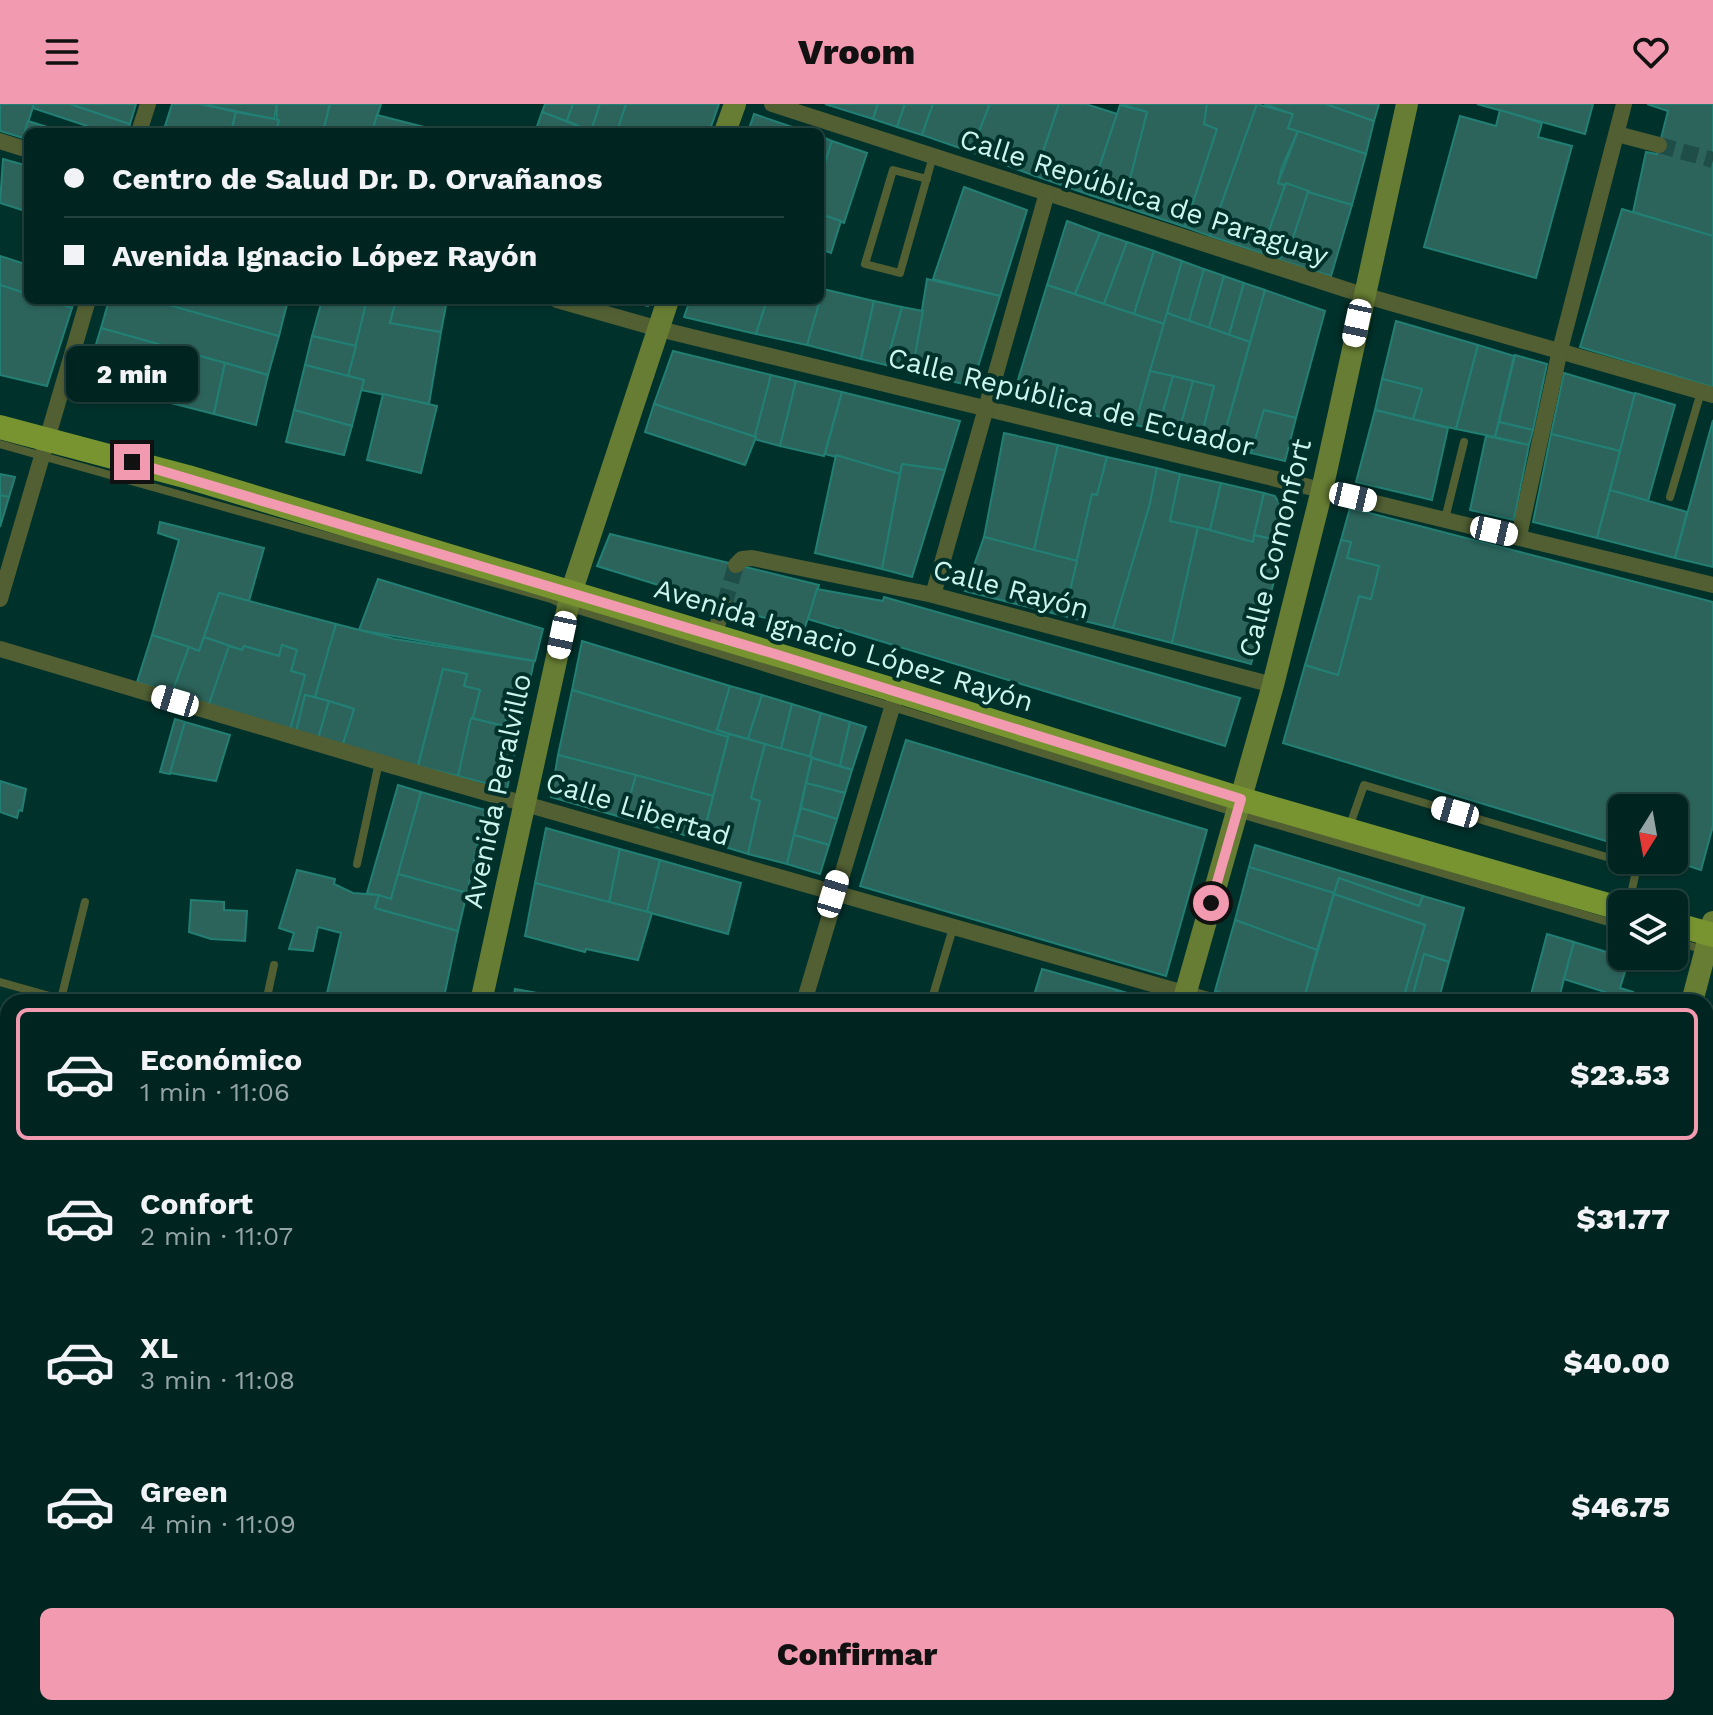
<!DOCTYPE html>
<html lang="es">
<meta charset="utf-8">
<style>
body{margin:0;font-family:"Work Sans",sans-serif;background:#0e312d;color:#f1f3f6;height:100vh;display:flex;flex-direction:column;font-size:30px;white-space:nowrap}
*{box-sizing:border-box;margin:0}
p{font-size:26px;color:#95a5a5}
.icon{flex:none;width:44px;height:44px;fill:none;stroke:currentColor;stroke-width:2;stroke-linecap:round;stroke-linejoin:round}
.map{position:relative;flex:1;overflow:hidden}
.sheet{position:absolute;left:0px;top:890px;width:1714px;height:722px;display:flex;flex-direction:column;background:#002520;border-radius:24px 24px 0 0;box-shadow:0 2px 6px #0004,0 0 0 2px #22423e}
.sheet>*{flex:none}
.guide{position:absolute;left:24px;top:24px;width:800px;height:176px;border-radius:12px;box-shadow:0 2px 6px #0004,0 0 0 2px #22423e;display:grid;align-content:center;height:176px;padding:0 40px;background:#002520}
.needle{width:52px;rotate:191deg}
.buttons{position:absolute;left:1608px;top:690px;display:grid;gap:16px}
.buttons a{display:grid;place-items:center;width:80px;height:80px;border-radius:12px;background:#002520;box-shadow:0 2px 6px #0004,0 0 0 2px #22423e;font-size:40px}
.end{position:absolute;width:36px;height:36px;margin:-18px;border:10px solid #f29ab0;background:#111;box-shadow:0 0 0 4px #111}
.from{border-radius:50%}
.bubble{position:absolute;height:56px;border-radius:12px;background:#002520;box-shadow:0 2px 6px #0004,0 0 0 2px #22423e;font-size:26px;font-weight:800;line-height:56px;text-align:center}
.car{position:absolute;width:24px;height:48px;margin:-24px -12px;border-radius:10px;box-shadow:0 0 6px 2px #0007;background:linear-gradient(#fff 24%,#345 0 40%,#fff 0 76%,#345 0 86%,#fff 0)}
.guide b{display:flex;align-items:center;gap:28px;height:76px;font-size:30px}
.guide b+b{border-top:2px solid #22423e}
.guide i{width:20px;height:20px;background:#f1f3f6}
ul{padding:14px 0 0;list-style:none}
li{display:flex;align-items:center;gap:24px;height:132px;margin:0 16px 12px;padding:0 24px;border:4px solid transparent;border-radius:12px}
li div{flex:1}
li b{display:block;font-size:30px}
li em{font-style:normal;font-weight:800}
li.active{border-color:#f29ab0}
li>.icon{width:72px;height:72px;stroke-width:1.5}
.cta{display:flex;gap:16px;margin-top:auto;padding:16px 40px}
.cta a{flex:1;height:92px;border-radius:12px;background:#f29ab0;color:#111;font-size:32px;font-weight:800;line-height:92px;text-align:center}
header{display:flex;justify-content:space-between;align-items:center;height:104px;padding:0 40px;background:#f29ab0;color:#111;font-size:36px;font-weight:800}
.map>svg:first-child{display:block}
.green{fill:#660f31}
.building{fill:#2c645c;stroke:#227f74;stroke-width:2}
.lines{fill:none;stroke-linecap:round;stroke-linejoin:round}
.street-tunnel{stroke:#1f4e48;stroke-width:16;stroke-dasharray:16 8;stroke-linecap:butt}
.lane{stroke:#515f33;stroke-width:8}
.street{stroke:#515f33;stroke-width:16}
.secondary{stroke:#677d33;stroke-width:22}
.primary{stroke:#789431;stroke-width:24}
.route{stroke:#f29ab0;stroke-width:10}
.labels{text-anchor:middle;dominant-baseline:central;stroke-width:8;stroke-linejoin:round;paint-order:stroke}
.street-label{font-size:28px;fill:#ccf5ee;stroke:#00312b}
</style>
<header><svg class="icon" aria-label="menu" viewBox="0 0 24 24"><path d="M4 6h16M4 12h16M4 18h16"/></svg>Vroom<svg class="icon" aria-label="heart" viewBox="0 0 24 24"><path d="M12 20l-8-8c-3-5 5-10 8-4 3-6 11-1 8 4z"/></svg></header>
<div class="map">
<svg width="1713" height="1611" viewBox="0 0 1713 1611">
<rect width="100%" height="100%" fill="#00312b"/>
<polygon class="green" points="1706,1289 1713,1291 1713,1346 1706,1351"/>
<g class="building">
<polygon points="0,0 34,0 23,34 0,27"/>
<polygon points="34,0 70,0 130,20 128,28 105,28 33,4"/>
<polygon points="70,0 136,0 130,20"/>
<polygon points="172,0 201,0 236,8 231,28 191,28 165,22"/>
<polygon points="201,0 277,0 274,15"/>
<polygon points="277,0 330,0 323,28 276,28"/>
<polygon points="330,0 381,0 372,28 323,28"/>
<polygon points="545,0 573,0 567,17 542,8"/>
<polygon points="573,0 600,0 591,27 567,17"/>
<polygon points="600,0 626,0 617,28 535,28 542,8 591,27"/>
<polygon points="626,0 719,0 709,28 617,28"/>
<polygon points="825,0 878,0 873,15"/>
<polygon points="878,0 905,0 897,23 873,15"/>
<polygon points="905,0 933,0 922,31 897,23"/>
<polygon points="933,0 990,0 971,48 922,31"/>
<polygon points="990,0 1059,0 1035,72 971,48"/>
<polygon points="1059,0 1086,0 1117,10 1090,91 1035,72"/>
<polygon points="1207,0 1204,20 1217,25 1185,123 1123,102 1147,8 1120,0"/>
<polygon points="1207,0 1257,0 1210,132 1185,123 1217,25 1204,20"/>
<polygon points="1257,0 1293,10 1288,24 1298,27 1282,63 1278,79 1285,81 1261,149 1210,132"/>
<polygon points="1264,0 1326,0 1374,17 1366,50 1288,24 1293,10"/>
<polygon points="1326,0 1379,0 1374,17"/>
<polygon points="1477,0 1593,0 1585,30"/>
<polygon points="1713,0 1713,132 1633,108 1646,48 1657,50 1668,7 1647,0"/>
<polygon points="1120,1 1147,8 1123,102 1090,91"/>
<polygon points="1500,6 1542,19 1538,33 1572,42 1536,174 1424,143 1460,12 1496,22"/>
<polygon points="236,8 279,16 276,28 231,28"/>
<polygon points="754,10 807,28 748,28"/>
<polygon points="377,11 428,24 427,28 372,28"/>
<polygon points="28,17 63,28 28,28 28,35 23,34"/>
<polygon points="165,22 191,28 163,28"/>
<polygon points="1298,27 1366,50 1352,101 1278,79"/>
<polygon points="820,32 832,37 820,75"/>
<polygon points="832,37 867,49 844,119 820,110 820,75"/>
<polygon points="3,55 28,62 28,108 0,99"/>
<polygon points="1286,79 1309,87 1292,137 1286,135 1280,156 1261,149"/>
<polygon points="964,83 1027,106 1000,192 933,175"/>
<polygon points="1308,88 1352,101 1331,172 1280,156 1286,135 1292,137"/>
<polygon points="1622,105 1713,132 1713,283 1580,243"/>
<polygon points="820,110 841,117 831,149 820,145"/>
<polygon points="1067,117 1100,129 1075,190 1047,181"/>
<polygon points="1100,129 1127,138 1104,200 1075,190"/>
<polygon points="1127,138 1154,147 1134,210 1104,200"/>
<polygon points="1154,147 1182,157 1164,220 1134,210"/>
<polygon points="0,152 28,161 28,190 0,181"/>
<polygon points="1182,157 1204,165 1189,217 1167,209"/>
<polygon points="1204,165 1224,172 1209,224 1189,217"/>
<polygon points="1224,172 1244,179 1229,231 1209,224"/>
<polygon points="927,175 1000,192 972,282 912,268"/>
<polygon points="1244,179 1265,186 1250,238 1229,231"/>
<polygon points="0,181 28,190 28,196 48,196 72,204 47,282 0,271"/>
<polygon points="1047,181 1164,220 1135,321 1013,292"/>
<polygon points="823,185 874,197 861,255 807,241 820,186"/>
<polygon points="1265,186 1325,207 1296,314 1264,306 1251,349 1221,342"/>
<polygon points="48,196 74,196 72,204"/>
<polygon points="109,196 151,196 279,232 268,271 101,224"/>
<polygon points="151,196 288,196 279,232"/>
<polygon points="322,196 367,196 356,242 312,232"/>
<polygon points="367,196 396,196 390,219 441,228 429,300 361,286 364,276 348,272"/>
<polygon points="396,196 447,196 441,228 390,219"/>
<polygon points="625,196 650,196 648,202"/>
<polygon points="690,196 767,196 756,230 684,213"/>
<polygon points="767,196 820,196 807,241 756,230"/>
<polygon points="874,197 902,203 886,261 861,255"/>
<polygon points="902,203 923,207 912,268 886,261"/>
<polygon points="1167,209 1250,238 1221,342 1200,337 1214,282 1150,267"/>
<polygon points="1396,217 1478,241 1456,325 1413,315 1422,285 1382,275"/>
<polygon points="101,224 158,240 144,291 85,276"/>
<polygon points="312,232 356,242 348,272 305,261"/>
<polygon points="158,240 182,247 171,299 144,291"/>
<polygon points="1478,241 1514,252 1495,333 1456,325"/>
<polygon points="182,247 225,259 214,310 171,299"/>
<polygon points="673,247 771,271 756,333 654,300"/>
<polygon points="1515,251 1547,260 1533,326 1499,318"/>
<polygon points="225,259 268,271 256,321 214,310"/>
<polygon points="305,261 364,276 352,322 294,306"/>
<polygon points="1150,267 1173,272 1158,326 1135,321"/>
<polygon points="1564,269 1635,290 1620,347 1551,330"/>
<polygon points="771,271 796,277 780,342 754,335"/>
<polygon points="1173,272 1193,277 1178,331 1158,326"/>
<polygon points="1382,275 1422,285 1413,315 1375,306"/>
<polygon points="796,277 842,288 824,352 780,342"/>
<polygon points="1193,277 1214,282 1200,337 1178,331"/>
<polygon points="842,288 960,317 945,366 902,360 900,370 825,350"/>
<polygon points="1635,289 1675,301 1648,397 1610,386"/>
<polygon points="383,290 437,302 421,369 367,356"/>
<polygon points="654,300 756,333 745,361 645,328"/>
<polygon points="294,306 352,322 344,351 286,338"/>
<polygon points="1264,306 1296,314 1285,357 1251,349"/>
<polygon points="1375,306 1448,324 1432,396 1356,378"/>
<polygon points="1713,316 1713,463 1675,454"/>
<polygon points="1499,318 1533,326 1529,341 1495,333"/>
<polygon points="1004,329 1058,341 1034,446 984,433"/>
<polygon points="1551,330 1620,347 1597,434 1533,418"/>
<polygon points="1486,332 1529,341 1514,416 1470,406"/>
<polygon points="1058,341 1107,353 1097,391 1092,390 1077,457 1034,446"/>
<polygon points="836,351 900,370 882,465 815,449"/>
<polygon points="1107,353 1157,364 1150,400 1113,524 1064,512 1092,390 1097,391"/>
<polygon points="902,360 945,366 912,473 882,465"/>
<polygon points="1157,364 1180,370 1170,417 1198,423 1172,539 1113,524 1150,400"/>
<polygon points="0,370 15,373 9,393 0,391"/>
<polygon points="1180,370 1221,379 1210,426 1170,417"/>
<polygon points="1221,379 1264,389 1253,438 1210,426"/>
<polygon points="1610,386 1687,408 1675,454 1597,434"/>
<polygon points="1264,389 1275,392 1290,418 1285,438 1254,431"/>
<polygon points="0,391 9,393 0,423"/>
<polygon points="1350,404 1713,498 1713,722 1701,766 1670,756 1674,756 1674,704 1622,704 1622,742 1283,639 1305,561 1338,571 1359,492 1371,495 1379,462 1347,454 1351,438 1341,436"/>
<polygon points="160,418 264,444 249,497 219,489 199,547 152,531 179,436 158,429"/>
<polygon points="1198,423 1253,438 1254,431 1285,438 1251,560 1172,539"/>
<polygon points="610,430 819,481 804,526 597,462"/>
<polygon points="984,433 1077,457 1064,512 965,487"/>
<polygon points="1341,436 1351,438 1347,454 1379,462 1371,495 1359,492 1338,571 1305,561"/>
<polygon points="378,475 543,525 535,557 359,526"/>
<polygon points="817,485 883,497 884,493 1240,594 1225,642 808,515"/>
<polygon points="219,489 336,520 315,593 305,591 296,628 290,626 305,571 291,567 297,546 282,541 279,552 244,542 242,546 204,533"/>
<polygon points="336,520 395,535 534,557 522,614 507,611 504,622 471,614 480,586 464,582 467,570 443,565 418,662 342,643 354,605 315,593"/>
<polygon points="152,531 189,543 172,589 137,578"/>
<polygon points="204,533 230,542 209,600 172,589 189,543 199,547"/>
<polygon points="582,537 730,582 717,626 729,630 728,633 572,586"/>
<polygon points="282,541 297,546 291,567 305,571 290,626 209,600 229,542 242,546 244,542 279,552"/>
<polygon points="443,565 467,570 464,582 480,586 458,672 418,662"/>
<polygon points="730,582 762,591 748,635 717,626"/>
<polygon points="572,586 728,633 713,692 558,651"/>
<polygon points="305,591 329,597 318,635 296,628"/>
<polygon points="762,591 792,600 781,645 748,635"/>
<polygon points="329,597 354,605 342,643 318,635"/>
<polygon points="792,600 821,609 810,653 781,645"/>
<polygon points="821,609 850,618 840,662 810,653"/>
<polygon points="507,611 522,614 507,685 458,672 471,614 504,622"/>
<polygon points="175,615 185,618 170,670 160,668"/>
<polygon points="185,618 230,631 216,677 170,669"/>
<polygon points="850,618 866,623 852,666 840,662"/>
<polygon points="729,630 765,640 751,694 760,697 748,750 702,736"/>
<polygon points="906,636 1207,726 1166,872 860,782"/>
<polygon points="765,640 812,653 787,760 748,750 760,697 751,694"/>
<polygon points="558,651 636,671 624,714 551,693"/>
<polygon points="812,654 852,666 845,689 806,679"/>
<polygon points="636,671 713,692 702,736 624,714"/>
<polygon points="0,677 26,685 22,707 19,706 17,714 0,708"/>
<polygon points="806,679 845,689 837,715 801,704"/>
<polygon points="398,681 421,688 391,795 367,789"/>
<polygon points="421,688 485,706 467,789 398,770"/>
<polygon points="801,704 837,715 829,741 794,731"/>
<polygon points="546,724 620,745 609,799 535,779"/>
<polygon points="794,731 829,741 820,770 787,760"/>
<polygon points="1255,741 1423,792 1419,802 1339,774 1334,789 1249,763"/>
<polygon points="620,745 660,756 647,809 609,799"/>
<polygon points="660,756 741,779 728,830 647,808"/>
<polygon points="1249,763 1334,789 1317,846 1235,816"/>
<polygon points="297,766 335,775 334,780 353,789 379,791 375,804 458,827 443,898 325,898 341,829 318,823 313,847 289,845 294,829 279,824"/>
<polygon points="398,770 467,789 458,827 375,804 379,791 391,795"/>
<polygon points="1339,774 1419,802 1423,792 1464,804 1449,858 1424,850 1411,898 1402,898 1425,821 1334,790"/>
<polygon points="535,779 652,809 638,856 586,845 585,848 525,832"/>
<polygon points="1334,790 1425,821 1402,898 1303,898"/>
<polygon points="191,796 224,798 224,806 247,807 245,837 211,835 189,828"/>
<polygon points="1235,816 1317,846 1303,898 1255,898 1215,887"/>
<polygon points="1547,830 1574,838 1564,875 1558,898 1529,898"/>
<polygon points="1574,838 1629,855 1620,884 1633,888 1630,896 1564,875"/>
<polygon points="1424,850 1449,858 1438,898 1411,898"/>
<polygon points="1042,865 1117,886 1114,898 1032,898"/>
<polygon points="515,885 588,898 513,898"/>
<polygon points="1117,886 1155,897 1155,898 1114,898"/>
<polygon points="1709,939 1713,940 1713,966 1706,964"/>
<polygon points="1706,964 1713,966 1713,1007 1706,1005"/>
<polygon points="1706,1031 1713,1033 1713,1082 1706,1080"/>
<polygon points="1706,1080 1713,1082 1713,1126 1706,1124"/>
<polygon points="1706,1171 1713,1173 1713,1272 1706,1270"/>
<polygon points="0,1459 8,1462 8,1487 0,1507"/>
<polygon points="25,1604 73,1604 71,1611 22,1611"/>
<polygon points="73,1604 82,1604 103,1611 71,1611"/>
<polygon points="203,1604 236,1604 243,1608 242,1611 223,1611"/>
<polygon points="259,1604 291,1604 289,1610"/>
<polygon points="259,1604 275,1610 276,1606 289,1610 242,1611 243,1608 236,1605"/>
<polygon points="349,1604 377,1604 375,1611 348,1611"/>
<polygon points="655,1604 677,1604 697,1611 653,1611"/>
<polygon points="749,1604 883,1604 881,1611 759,1611 748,1608"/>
<polygon points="883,1604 897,1604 920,1611 881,1611"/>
<polygon points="897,1604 935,1604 933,1611"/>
<polygon points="992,1604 1159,1604 1181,1611 989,1611"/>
<polygon points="1185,1604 1255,1604 1253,1611 1183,1611"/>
<polygon points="1255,1604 1285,1604 1274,1611 1253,1611"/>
</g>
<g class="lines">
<g class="street-tunnel">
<polyline points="1659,41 1713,56"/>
<polyline points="724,501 736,461"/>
</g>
<g class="lane">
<polyline points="927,75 893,66 865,160 900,169 933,52"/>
<polyline points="0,340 551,495 568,503 1237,709 1622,822"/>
<polyline points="1670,393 1701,288"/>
<polyline points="1445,415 1464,338"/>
<polyline points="1350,721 1364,681 1637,762 1629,800"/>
<polyline points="357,760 379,658"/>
<polyline points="1674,837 1704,846"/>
<polyline points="0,878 71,898"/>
<polyline points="61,895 85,798"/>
<polyline points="266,898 274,861"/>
<polyline points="931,898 953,824"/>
</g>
<g class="street">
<polyline points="772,0 1363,191 1713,291"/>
<polyline points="139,28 148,0"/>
<polyline points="1617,30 1659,41"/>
<polyline points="0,37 28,46"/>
<polyline points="557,196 659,225 1713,481"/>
<polyline points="1519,432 1560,246 1624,0"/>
<polyline points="736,461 742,455 752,454 933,491 1273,581"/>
<polyline points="933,491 1047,89"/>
<polyline points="0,495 88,196"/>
<polyline points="714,531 724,501"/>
<polyline points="0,545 379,658 1215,898"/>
<polyline points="804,898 897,587"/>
<polyline points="1706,1020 1713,1022"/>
<polyline points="0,1023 8,1024"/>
<polyline points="0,1555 8,1558"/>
<polyline points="1706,1571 1713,1573"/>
<polyline points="137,1604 157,1611"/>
<polyline points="1578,1604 1599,1611"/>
<polyline points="434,1611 436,1604"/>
</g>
<g class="secondary">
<polyline points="725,28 735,0"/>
<polyline points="481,898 571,489 668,196"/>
<polyline points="1183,898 1273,581 1322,386 1407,0"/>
<polyline points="1692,898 1713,818"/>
<polyline points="1706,1362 1713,1357"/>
<polyline points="1706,1411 1713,1407"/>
<polyline points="1706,1445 1713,1440"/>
<polyline points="1706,1488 1713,1484"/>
<polyline points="325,1611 327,1604"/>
<polyline points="961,1611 963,1604"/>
<polyline points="1315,1611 1326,1604"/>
<polyline points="1393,1611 1404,1604"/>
<polyline points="1449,1611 1460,1604"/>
<polyline points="1516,1611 1526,1604"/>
</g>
<g class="primary">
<polyline points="0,323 188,373 897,587 1241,695 1622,805"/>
<polyline points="1674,820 1713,831"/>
</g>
</g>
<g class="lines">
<polyline class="route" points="132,358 775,550 1241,695 1211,799"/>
</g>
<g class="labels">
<g class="street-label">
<text transform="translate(1144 93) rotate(18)">Calle República de Paraguay</text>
<text transform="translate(1071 298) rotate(14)">Calle República de Ecuador</text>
<text transform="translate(1275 444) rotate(-76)">Calle Comonfort</text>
<text transform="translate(1011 485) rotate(15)">Calle Rayón</text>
<text transform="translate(844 541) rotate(17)">Avenida Ignacio López Rayón</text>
<text transform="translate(497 687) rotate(-78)">Avenida Peralvillo</text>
<text transform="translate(638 705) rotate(17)">Calle Libertad</text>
</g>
</g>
</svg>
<div class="buttons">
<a><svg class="needle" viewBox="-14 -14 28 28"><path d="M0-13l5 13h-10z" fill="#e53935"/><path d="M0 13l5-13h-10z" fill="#95a5a5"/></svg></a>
<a><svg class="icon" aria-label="layers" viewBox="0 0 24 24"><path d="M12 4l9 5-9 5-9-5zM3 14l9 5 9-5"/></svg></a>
</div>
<i class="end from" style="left:1211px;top:799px"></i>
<i class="end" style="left:132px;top:358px"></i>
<div class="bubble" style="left:66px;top:242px;width:132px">2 min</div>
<i class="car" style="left:1357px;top:219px;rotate:192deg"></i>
<i class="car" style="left:1353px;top:393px;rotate:103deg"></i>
<i class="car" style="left:1494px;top:427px;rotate:103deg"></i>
<i class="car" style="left:562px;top:531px;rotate:192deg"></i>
<i class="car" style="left:175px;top:597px;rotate:287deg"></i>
<i class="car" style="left:1455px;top:708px;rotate:286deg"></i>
<i class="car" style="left:833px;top:790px;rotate:17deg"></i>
<div class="guide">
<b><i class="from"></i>Centro de Salud Dr. D. Orvañanos</b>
<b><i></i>Avenida Ignacio López Rayón</b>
</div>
<section class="sheet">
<ul>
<li class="active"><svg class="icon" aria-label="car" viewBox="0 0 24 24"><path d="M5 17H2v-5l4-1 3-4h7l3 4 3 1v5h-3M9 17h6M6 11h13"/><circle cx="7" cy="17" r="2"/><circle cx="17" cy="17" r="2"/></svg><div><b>Económico</b><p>1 min · 11:06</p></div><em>$23.53</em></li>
<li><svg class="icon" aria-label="car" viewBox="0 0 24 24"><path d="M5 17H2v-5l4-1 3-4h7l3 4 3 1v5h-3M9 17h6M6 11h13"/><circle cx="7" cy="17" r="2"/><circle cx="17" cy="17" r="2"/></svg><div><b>Confort</b><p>2 min · 11:07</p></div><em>$31.77</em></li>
<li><svg class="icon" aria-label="car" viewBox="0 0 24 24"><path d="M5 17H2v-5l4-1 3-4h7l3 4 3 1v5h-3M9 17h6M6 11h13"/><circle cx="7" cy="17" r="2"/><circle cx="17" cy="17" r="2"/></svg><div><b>XL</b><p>3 min · 11:08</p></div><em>$40.00</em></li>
<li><svg class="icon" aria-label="car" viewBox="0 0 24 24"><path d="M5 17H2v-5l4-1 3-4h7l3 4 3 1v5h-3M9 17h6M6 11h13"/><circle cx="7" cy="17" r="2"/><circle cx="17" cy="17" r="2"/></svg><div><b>Green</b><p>4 min · 11:09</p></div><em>$46.75</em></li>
</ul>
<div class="cta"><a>Confirmar</a></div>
</section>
</div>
